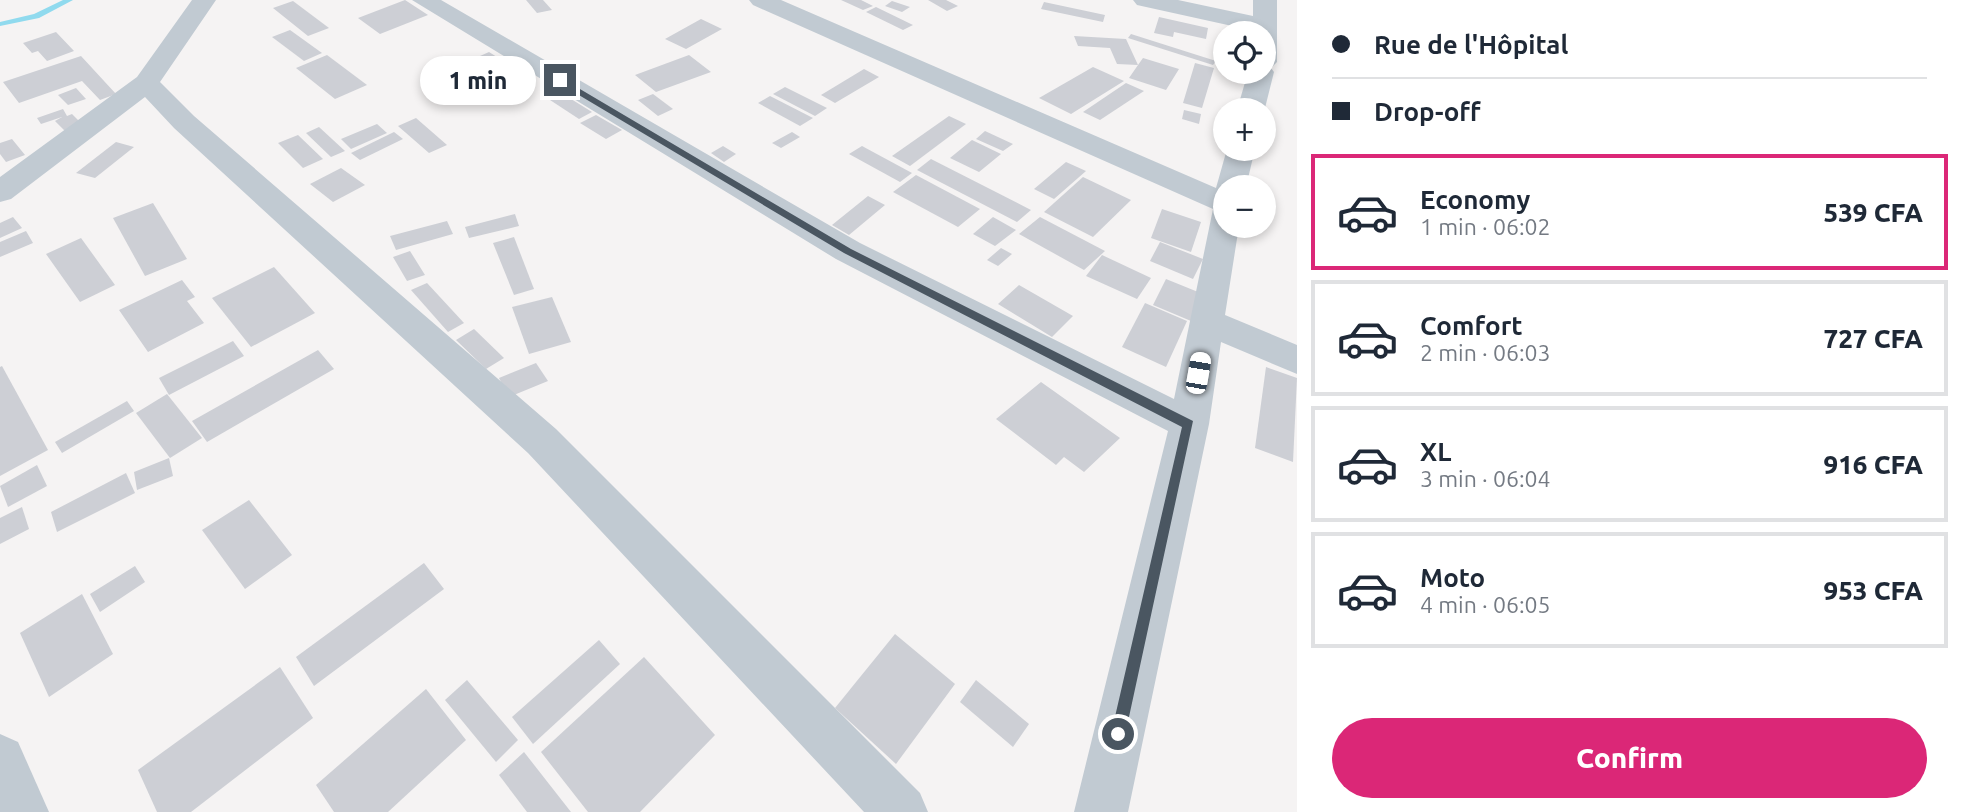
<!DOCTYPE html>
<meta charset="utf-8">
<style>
body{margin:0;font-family:Ubuntu,sans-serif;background:#f2f2f3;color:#1f2937;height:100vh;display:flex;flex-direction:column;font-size:26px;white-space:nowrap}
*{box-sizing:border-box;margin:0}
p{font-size:23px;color:#747a83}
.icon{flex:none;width:38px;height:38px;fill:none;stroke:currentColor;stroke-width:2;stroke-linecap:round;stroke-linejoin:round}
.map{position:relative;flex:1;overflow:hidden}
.panel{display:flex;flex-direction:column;background:#fff;width:665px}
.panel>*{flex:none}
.guide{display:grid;align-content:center;height:154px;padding:0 35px;background:#fff}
.fabs{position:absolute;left:1213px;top:21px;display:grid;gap:14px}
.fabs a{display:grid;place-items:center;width:63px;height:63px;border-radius:50%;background:#fff;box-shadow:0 4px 10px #0003;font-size:35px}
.end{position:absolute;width:32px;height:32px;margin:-16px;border:9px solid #4a5661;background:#fff;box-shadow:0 0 0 4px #fff}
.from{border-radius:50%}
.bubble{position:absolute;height:49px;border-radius:24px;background:#fff;box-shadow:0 4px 10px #0003;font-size:23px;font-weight:800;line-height:49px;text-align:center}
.car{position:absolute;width:21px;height:42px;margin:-21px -10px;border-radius:9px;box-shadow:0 0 5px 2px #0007;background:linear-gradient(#fff 24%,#345 0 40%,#fff 0 76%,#345 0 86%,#fff 0)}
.guide b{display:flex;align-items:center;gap:24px;height:66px;font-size:26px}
.guide b+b{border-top:2px solid #e0e1e3}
.guide i{width:18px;height:18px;background:#1f2937}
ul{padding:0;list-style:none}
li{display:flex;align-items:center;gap:21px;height:116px;margin:0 14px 10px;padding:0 21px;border:4px solid #e0e1e3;border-radius:0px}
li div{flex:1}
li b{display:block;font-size:26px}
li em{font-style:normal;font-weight:800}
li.active{border-color:#db2777}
li>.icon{width:63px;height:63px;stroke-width:1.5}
.button{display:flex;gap:14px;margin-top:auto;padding:14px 35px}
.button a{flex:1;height:80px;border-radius:42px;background:#db2777;color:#fff;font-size:28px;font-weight:800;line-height:80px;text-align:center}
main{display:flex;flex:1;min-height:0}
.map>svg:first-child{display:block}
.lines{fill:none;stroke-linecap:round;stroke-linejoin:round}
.stream{fill:#90daee;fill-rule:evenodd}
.building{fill:#cdcfd5}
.minor{fill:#c1cad2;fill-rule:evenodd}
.route{fill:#4a5661}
</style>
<main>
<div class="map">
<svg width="1297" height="812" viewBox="0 0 1297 812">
<rect width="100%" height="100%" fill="#f5f3f3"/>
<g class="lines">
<polygon class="stream" points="63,0 73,0 39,18 0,26 0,22 34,14"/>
</g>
<g class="building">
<polygon points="405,0 428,15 380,34 358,18"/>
<polygon points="526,0 543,0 552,10 537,13"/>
<polygon points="841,0 861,0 873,6 863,10"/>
<polygon points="928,0 946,0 958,6 947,11"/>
<polygon points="293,1 329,28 308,36 273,8"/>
<polygon points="892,1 910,7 902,12 885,6"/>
<polygon points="1044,2 1105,15 1103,22 1041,9"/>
<polygon points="876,7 913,25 903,30 866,12"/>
<polygon points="1159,17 1208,28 1206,39 1174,32 1173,37 1154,33"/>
<polygon points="701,19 722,29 686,49 665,39"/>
<polygon points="290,30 322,53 304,61 272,37"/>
<polygon points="56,32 74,51 47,61 38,51 32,53 23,43"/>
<polygon points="1131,34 1216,61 1213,65 1128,38"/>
<polygon points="1074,36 1126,39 1138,65 1143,58 1179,69 1166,90 1129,78 1138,65 1117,64 1110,48 1078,46"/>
<polygon points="489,52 529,77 510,86 471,60"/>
<polygon points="327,55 367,85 335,99 296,68"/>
<polygon points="689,55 711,72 656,92 635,75"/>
<polygon points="81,56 116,94 100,100 82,81 19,103 3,82"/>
<polygon points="1195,63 1214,68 1202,108 1183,103"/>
<polygon points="1093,67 1124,81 1071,114 1039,98"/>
<polygon points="864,69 879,77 835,103 821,95"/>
<polygon points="1126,83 1144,91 1100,120 1083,112"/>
<polygon points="785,87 827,108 815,116 773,94"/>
<polygon points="76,88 86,99 68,105 58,95"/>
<polygon points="563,94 592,112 579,119 550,100"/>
<polygon points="653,94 673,109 658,116 638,100"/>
<polygon points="770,96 813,118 800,126 758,103"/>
<polygon points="63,109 67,116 72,114 85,127 68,134 55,121 62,117 41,124 37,118"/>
<polygon points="1184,110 1201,114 1199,124 1182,119"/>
<polygon points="596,115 622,130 606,139 580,123"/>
<polygon points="949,116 966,124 910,166 892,156"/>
<polygon points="416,118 447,145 429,153 398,126"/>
<polygon points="377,124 387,133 351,149 341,139"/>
<polygon points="319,127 345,151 331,157 306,133"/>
<polygon points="985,131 1013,144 1003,151 976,139"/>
<polygon points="394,132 403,139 360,160 351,153"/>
<polygon points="792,132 800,137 781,148 772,143"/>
<polygon points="298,135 323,159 303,168 278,143"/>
<polygon points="12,139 25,155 6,162 0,154 0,143"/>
<polygon points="972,140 1001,154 979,172 950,158"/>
<polygon points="116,142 134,147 95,178 76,173"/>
<polygon points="723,146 736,154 724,162 711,153"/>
<polygon points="862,146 912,173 900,182 849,154"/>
<polygon points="931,159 1031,210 1017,222 917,170"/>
<polygon points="1066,162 1086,171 1054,199 1034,189"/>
<polygon points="341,168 365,185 333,202 310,184"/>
<polygon points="916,175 980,209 958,227 893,192"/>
<polygon points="1083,177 1131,200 1093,237 1044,212"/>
<polygon points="868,196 885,205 849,235 832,225"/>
<polygon points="153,203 187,259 145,276 113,218"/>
<polygon points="1162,209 1201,222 1191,252 1151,238"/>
<polygon points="515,214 519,226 469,238 465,227"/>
<polygon points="13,217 22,228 0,238 0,223"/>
<polygon points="993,217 1016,230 995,246 973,234"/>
<polygon points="1040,217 1105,251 1084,270 1019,234"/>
<polygon points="447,221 453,234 396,250 390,236"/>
<polygon points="26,231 33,243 0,257 0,242"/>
<polygon points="514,237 534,289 514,295 493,243"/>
<polygon points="81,238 115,285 80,302 46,254"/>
<polygon points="1160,242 1203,259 1193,279 1150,261"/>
<polygon points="1001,248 1012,254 998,266 987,260"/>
<polygon points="410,251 425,275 407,281 393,257"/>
<polygon points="1102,255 1151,278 1137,299 1086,276"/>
<polygon points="274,267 315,313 251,347 212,298"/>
<polygon points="1166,279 1203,294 1191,321 1153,305"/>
<polygon points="182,280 195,297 187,301 204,323 148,352 119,310"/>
<polygon points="427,283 464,323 448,332 411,290"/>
<polygon points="1019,285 1073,316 1052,337 998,304"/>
<polygon points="552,297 571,342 529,354 512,307"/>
<polygon points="1145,303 1187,321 1166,367 1122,347"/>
<polygon points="474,329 504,358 486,369 456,340"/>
<polygon points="233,341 244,356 169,395 159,378"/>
<polygon points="318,350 334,369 207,442 192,421"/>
<polygon points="536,363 548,381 509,397 499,378"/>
<polygon points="2,366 48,450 0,476 0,367"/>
<polygon points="1266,367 1297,378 1293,462 1255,448"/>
<polygon points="1041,382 1120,438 1084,472 1064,457 1056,465 996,419"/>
<polygon points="167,394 202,438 170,458 136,413"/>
<polygon points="127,401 134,411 62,453 55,442"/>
<polygon points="169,458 173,476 137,490 134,472"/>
<polygon points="37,465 47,486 8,507 0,486"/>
<polygon points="126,473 135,493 57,532 51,512"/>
<polygon points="249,500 292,555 245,589 202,530"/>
<polygon points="22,507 29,529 0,544 0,518"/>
<polygon points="424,563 444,589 314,686 296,657"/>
<polygon points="135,566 145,582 100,612 90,594"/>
<polygon points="82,594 113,654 49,697 20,633"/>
<polygon points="895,634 955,684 896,764 835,708"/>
<polygon points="599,640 620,664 533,744 512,717"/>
<polygon points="644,657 715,735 640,812 588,812 541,752"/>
<polygon points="280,667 313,718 191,812 157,812 138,770"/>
<polygon points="467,680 518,740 496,762 445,700"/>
<polygon points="976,680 1029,724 1013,747 960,702"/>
<polygon points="426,689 466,740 388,812 334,812 316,785"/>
<polygon points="524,752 571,812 527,812 499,775"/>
</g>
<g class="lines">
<g class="minor">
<polygon points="192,0 216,0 160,82 194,116 556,429 920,793 928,812 864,812 528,453 174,128 145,97 11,199 0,202 0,177 137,77"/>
<polygon points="412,0 441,0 860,243 1174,399 1213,209 753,5 749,0 781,0 1216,188 1227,149 1255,149 1246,187 1225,187 1225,226 1239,226 1225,315 1297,345 1297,374 1221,342 1209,424 1128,812 1074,812 1168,431 836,259"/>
<polygon points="1133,0 1178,0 1253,16 1253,0 1277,0 1277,62 1271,68 1274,72 1264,112 1237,110 1248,72 1264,72 1264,33 1137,5"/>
<polygon points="0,734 18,742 49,812 0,812"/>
</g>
</g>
<polygon class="route" points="557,79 563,79 851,249 1193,421 1124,740 1118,742 1111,734 1182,427 844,253 557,82"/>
</svg>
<div class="fabs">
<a><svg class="icon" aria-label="locate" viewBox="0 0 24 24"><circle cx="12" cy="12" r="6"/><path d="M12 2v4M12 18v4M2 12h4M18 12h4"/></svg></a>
<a>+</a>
<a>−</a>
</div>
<i class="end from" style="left:1118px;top:734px"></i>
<i class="end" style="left:560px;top:80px"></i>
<div class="bubble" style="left:420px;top:56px;width:116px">1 min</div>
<i class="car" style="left:1198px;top:373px;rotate:10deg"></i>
</div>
<section class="panel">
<div class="guide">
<b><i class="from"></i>Rue de l'Hôpital</b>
<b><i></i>Drop-off</b>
</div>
<ul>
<li class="active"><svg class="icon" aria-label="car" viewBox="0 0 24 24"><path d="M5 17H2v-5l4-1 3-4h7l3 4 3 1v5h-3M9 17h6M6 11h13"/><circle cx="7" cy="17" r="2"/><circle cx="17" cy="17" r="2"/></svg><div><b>Economy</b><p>1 min · 06:02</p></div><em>539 CFA</em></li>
<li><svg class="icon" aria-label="car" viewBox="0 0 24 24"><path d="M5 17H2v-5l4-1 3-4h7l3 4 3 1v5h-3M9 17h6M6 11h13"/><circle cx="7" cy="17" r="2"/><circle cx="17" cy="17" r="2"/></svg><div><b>Comfort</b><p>2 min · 06:03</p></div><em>727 CFA</em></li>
<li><svg class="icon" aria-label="car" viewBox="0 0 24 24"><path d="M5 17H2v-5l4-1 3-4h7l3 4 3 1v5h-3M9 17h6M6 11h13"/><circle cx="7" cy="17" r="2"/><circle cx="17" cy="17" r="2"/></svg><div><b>XL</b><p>3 min · 06:04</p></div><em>916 CFA</em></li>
<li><svg class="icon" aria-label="car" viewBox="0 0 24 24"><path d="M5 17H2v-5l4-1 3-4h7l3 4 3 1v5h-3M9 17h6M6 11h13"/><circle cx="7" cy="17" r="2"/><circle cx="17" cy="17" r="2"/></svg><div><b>Moto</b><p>4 min · 06:05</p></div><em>953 CFA</em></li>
</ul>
<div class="button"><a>Confirm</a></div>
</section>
</main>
